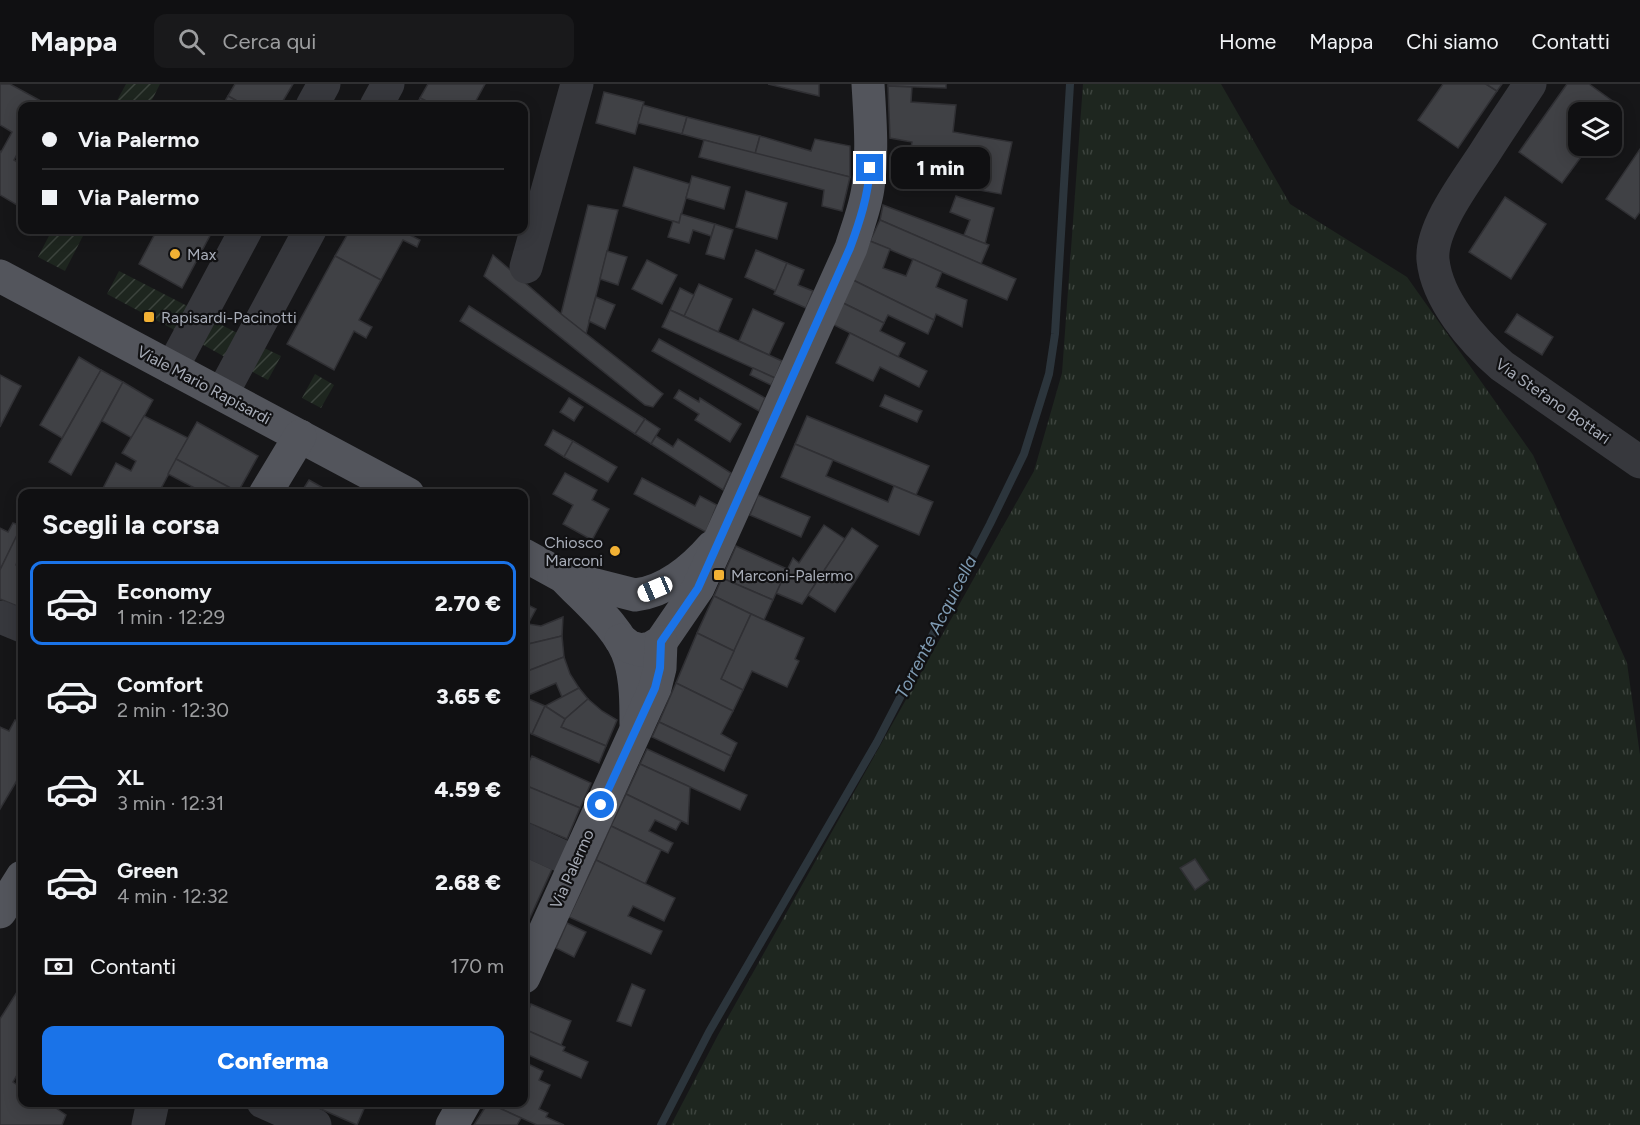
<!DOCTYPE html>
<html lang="it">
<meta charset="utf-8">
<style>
body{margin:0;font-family:Figtree,sans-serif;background:#19191b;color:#f1f3f6;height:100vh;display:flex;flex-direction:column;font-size:22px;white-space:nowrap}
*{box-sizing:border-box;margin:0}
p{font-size:20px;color:#9c9d9f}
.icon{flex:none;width:33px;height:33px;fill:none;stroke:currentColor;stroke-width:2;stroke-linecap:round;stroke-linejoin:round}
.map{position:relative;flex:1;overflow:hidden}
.side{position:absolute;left:18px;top:405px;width:510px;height:618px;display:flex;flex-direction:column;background:#101012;border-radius:12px;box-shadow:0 3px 15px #0003,0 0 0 2px #303032}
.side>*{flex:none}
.guide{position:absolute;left:18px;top:18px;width:510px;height:132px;border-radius:12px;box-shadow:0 3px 15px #0003,0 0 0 2px #303032;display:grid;align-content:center;height:132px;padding:0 24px;background:#101012}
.controls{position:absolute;left:1568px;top:18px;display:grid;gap:12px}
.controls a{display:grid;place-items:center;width:54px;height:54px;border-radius:12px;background:#101012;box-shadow:0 3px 15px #0003,0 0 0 2px #303032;font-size:30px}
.end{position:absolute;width:27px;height:27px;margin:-14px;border:8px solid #1a73e8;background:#fff;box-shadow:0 0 0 3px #fff}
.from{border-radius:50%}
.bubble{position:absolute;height:42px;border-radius:12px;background:#101012;box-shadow:0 3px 15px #0003,0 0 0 2px #303032;font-size:20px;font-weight:800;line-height:42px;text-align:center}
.car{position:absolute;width:18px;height:36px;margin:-18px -9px;border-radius:8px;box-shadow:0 0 4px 2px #0007;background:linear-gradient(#fff 24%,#345 0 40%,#fff 0 76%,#345 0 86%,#fff 0)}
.guide b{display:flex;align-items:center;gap:21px;height:57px;font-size:22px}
.guide b+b{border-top:2px solid #303032}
.guide i{width:15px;height:15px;background:#f1f3f6}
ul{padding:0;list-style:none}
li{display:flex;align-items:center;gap:18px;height:84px;margin:0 12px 9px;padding:0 12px;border:3px solid transparent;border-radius:12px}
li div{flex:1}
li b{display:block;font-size:22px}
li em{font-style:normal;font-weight:800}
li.on{border-color:#1a73e8}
li>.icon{width:54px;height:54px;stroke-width:1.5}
h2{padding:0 24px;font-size:27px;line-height:72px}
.pay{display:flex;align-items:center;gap:15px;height:66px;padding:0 24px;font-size:22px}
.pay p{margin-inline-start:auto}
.cta{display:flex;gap:12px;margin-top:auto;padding:12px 24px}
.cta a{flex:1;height:69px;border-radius:12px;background:#1a73e8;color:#fff;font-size:24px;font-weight:800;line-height:69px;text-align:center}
header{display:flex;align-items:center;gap:36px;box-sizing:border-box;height:84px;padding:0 30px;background:#101012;border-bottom:2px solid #303032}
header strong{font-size:28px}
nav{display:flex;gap:33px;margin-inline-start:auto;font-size:21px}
.search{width:420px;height:54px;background:#19191b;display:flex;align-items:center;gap:15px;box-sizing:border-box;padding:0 21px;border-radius:12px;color:#9c9d9f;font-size:22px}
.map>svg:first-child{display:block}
.grass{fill:url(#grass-tufts)}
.garden{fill:url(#garden-furrows)}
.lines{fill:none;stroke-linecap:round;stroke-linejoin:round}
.stream{stroke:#2c353c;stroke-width:8}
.building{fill:#404145;stroke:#303034;stroke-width:1.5}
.minor{stroke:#37383d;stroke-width:33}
.major{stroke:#53555c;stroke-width:33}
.route{stroke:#1a73e8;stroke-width:8}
.poi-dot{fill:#f2b134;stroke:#111113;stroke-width:2}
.labels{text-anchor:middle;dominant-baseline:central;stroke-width:4.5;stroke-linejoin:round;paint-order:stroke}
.poi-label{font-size:16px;fill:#a8adb8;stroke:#111113;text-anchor:start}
.street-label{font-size:16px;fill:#a8adb8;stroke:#111113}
.water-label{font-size:18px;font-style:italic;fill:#7f9bb3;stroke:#111113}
</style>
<header>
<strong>Mappa</strong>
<div class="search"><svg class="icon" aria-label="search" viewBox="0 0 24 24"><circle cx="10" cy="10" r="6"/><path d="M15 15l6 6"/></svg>Cerca qui</div>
<nav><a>Home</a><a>Mappa</a><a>Chi siamo</a><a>Contatti</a></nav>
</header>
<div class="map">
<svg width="1640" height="1041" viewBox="0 0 1640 1041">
<defs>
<pattern id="grass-tufts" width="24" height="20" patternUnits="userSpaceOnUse" patternTransform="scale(1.5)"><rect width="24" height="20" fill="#1e261f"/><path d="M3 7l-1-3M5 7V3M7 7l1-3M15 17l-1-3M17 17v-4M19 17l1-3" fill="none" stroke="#3c433d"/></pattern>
<pattern id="garden-furrows" width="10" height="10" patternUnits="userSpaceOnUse" patternTransform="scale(1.5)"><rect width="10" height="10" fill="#1e261f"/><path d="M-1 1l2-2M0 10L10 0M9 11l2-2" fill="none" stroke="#3c433d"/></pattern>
</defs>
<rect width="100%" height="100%" fill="#161618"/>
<polygon class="grass" points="1083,0 1221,0 1290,120 1407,193 1533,371 1627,579 1640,671 1640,1041 671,1041 718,951 1034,387 1062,289"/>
<g class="garden">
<polygon points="126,0 160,0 149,22 114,22"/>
<polygon points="52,146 86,146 65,187 38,173"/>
<polygon points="119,187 195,226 182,250 107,210"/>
<polygon points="210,235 247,254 234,278 198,258"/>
<polygon points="260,262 281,272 268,296 249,286"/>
<polygon points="315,290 334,301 321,324 302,314"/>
</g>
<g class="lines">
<polyline class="stream" points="661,1041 709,948 877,658 990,440 1024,370 1049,290 1055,250 1070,0"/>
</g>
<g class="building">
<polygon points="0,0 10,0 50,22 22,22 22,61 14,76 22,81 22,124 0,111 0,67 1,68 12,48 0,41"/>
<polygon points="235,0 293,0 280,22 246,22 228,12"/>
<polygon points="428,0 485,0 473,22 436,22 420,14"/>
<polygon points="768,0 819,0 819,12"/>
<polygon points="888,0 946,0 946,4 888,2"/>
<polygon points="1443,0 1486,0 1497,7 1458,64 1418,36"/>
<polygon points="1486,0 1502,0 1497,7"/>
<polygon points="1567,0 1589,0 1618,21 1611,30 1611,28 1578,28 1578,62 1589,62 1562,99 1519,68"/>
<polygon points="888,2 912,3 911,18 956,21 953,48 1012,58 1001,110 956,102 958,95 908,79 912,58 890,54"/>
<polygon points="604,8 644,18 635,50 596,39"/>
<polygon points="228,12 246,22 222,22"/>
<polygon points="420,14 436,22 416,22"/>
<polygon points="643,21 687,33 682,50 638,39"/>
<polygon points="687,33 760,52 755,70 682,50"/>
<polygon points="760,52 811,67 815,55 850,62 850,93 755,70"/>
<polygon points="704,56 850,93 842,127 822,122 824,106 699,73"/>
<polygon points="1640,65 1640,128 1635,135 1606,115"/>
<polygon points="634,83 690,100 679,139 623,122"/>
<polygon points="692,92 730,103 724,125 686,114"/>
<polygon points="746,107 787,119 777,155 736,143"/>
<polygon points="956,112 994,124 985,160 964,151 970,136 950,128"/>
<polygon points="1505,113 1546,140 1511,195 1469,168"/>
<polygon points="588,121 618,126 586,250 561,230"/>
<polygon points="883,121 989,161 981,180 880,136"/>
<polygon points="681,130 715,140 711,152 693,146 689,159 668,153 673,137 679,139"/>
<polygon points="880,136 1016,195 1007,216 870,157"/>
<polygon points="715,140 733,146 724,175 706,170"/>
<polygon points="157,146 213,146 182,204 139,180"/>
<polygon points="350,146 407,146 406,149 420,156 417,163 403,156 381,196 335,172"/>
<polygon points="870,157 890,165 883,184 906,192 913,175 942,188 936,203 967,216 962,243 936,230 934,236 851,195"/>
<polygon points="756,166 787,179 776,207 745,193"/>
<polygon points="607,167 627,173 618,201 600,195"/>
<polygon points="493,171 561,230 663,310 653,323 645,321 484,192"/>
<polygon points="335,172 381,196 359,236 372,243 366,254 354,247 334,286 287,260"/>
<polygon points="647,176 677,191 662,220 632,205"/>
<polygon points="787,179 804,186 798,201 813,207 806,224 774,210"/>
<polygon points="851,195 934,236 928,250 888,231 884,239 841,218"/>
<polygon points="699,200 732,215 718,248 684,232"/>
<polygon points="680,204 694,211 684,232 670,226"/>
<polygon points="596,213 615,221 605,245 589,237"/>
<polygon points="841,218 884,239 880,247 905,259 898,273 830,239"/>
<polygon points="469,222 645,335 635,350 460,237"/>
<polygon points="753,225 784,239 769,271 739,257"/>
<polygon points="670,226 782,277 775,294 662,243"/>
<polygon points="1517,230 1553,253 1542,271 1505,248"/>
<polygon points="850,249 927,287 919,303 880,283 873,297 836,279"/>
<polygon points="659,255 765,314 759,327 652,267"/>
<polygon points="79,273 101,286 62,354 40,341"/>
<polygon points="753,284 775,294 771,301 750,291"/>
<polygon points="101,286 123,298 71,391 49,378"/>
<polygon points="0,291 21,302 0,343"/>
<polygon points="123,298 153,316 132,354 102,337"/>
<polygon points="679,306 699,318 700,314 741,340 730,358 695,336 699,330 674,314"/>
<polygon points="885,311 922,327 917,338 880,322"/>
<polygon points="569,314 583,323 574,337 560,328"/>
<polygon points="144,332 188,354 158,410 100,410 116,379 131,387 136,377 122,369"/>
<polygon points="807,332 929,382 916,411 795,360"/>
<polygon points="645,335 660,345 651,360 635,350"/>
<polygon points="197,338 258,372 238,408 176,375"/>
<polygon points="553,346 573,357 564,373 545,361"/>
<polygon points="656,352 673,363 678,355 731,389 723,406 651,360"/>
<polygon points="573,357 617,383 608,398 564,373"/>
<polygon points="795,360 833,376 826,392 888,418 894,402 933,418 919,451 781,393"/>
<polygon points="176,375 238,408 237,410 206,410 168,390"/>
<polygon points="565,389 597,406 592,416 609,425 592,456 563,440 573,421 553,410"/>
<polygon points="642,394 695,422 700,412 717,421 706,448 634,410"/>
<polygon points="309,396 334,410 300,410"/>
<polygon points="758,411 810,433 801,453 750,431"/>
<polygon points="13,439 22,442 0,486 0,444 8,448"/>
<polygon points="824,441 845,455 808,511 802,520 776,509 793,474 799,479"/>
<polygon points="852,444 878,462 835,528 808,511"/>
<polygon points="17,451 22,454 22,465 16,481 22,484 22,511 17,522 0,515 0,486"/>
<polygon points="618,462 621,468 612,473 609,466"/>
<polygon points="736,462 787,485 773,516 722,494"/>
<polygon points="722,494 773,516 764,536 714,512"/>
<polygon points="22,511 22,525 17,522"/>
<polygon points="714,512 751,530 734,567 697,549"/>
<polygon points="524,519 536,525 528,540 541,542 563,533 562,552 524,561"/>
<polygon points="751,530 804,554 795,575 799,577 787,603 752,587 743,606 721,595"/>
<polygon points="697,549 734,567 721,595 743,606 733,627 676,599"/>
<polygon points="562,552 564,573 525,588 524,587 524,561"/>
<polygon points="564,573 570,590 579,604 562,613 556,599 524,613 524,587 525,588"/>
<polygon points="676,599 733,627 721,650 737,659 731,672 659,638"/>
<polygon points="579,604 588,615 565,635 545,622"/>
<polygon points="524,613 545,622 532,650 524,647"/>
<polygon points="588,615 602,627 617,636 606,662 561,643 565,635"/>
<polygon points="545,622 565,635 561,643 606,662 599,679 532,650"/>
<polygon points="15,636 22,640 22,688 0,725 0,643 9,647"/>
<polygon points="659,638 731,672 724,687 652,653"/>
<polygon points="647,665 747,711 740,726 640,680"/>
<polygon points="532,672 591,699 580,724 524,701 524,682 526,683"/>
<polygon points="640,680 690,703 688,740 626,710"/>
<polygon points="527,702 580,724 567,755 524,737 524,711"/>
<polygon points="626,710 681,737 676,746 655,736 649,747 673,759 668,769 611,742"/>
<polygon points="611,742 661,766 645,800 596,776"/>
<polygon points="524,772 552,785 524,847"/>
<polygon points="1195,775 1209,796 1195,806 1180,784"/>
<polygon points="596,776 675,814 664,837 633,822 628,832 662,847 651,870 569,833"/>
<polygon points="567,839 586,848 574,873 556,864"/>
<polygon points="22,900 22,982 13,998 22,1004 22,1018 47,1018 66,1031 62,1041 0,1041 0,935"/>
<polygon points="632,900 645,906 631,942 617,937"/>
<polygon points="531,920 571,937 561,961 524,945 524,938"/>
<polygon points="524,945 565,963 563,967 588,978 581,994 524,969"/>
<polygon points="524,978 543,987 539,996 550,1001 539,1025 548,1029 546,1033 564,1041 537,1041 488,1019 524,1018"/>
<polygon points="305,1018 367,1018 357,1041"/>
<polygon points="488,1019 521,1034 517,1041 474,1041"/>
</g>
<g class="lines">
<g class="minor">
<path d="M1530,0C1515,23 1499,46 1484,70C1467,96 1430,144 1433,176C1437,216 1473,257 1502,282L1640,378"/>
<polyline points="312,22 324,0"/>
<polyline points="376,22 388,0"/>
<polyline points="526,183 577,0"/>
<polyline points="172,284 246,146"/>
<polyline points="222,310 310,146"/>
<polyline points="0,533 22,542"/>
<polyline points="524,755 575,778"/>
<polyline points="263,1018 315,1041"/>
<polyline points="148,1041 153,1018"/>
</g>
<g class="major">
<polyline points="0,192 408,410"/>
<polyline points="265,410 300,352"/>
<path d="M524,471L564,493L635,511C665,508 693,485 712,463"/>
<path d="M564,493C585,516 621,544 630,576C636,596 636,619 636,640"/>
<path d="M621,556L630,563L641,566L651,564L661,558L698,504L851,164C857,144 865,125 868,104C873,70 870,34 868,0"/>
<polyline points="0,828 22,793"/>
<polyline points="524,893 655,604 660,584 661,558"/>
<polyline points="452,1041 465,1018"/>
</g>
</g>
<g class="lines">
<path class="route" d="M601,721L655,604L660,584L661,558L698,504L850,164C860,137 868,112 870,84"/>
</g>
<g class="poi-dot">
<circle cx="175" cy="170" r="6"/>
<rect x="143" y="227" width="12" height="12" rx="3"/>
<circle cx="615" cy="467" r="6"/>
<rect x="713" y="485" width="12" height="12" rx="3"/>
</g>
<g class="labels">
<g class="poi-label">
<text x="187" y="170">Max</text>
<text x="161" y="233">Rapisardi-Pacinotti</text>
<text x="603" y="458" text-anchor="end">Chiosco<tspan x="603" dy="18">Marconi</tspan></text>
<text x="731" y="491">Marconi-Palermo</text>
</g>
<g class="street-label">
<text transform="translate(204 301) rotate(28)">Viale Mario Rapisardi</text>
<text transform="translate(1553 317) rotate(35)">Via Stefano Bottari</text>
<text transform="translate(572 785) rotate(-66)">Via Palermo</text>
</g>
<g class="water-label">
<text transform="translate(936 543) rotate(-63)">Torrente Acquicella</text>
</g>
</g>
</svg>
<div class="controls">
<a><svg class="icon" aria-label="layers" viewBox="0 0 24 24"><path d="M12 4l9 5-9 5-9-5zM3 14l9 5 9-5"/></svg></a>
</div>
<i class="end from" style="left:601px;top:721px"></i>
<i class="end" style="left:870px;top:84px"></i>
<div class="bubble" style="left:891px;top:63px;width:99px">1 min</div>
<i class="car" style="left:655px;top:505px;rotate:247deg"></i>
<div class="guide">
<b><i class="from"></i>Via Palermo</b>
<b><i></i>Via Palermo</b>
</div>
<section class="side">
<h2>Scegli la corsa</h2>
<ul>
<li class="on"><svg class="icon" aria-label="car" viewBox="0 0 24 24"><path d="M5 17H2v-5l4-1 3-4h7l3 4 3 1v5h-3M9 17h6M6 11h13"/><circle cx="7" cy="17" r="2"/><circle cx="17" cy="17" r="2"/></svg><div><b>Economy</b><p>1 min · 12:29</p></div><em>2.70 €</em></li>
<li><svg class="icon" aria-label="car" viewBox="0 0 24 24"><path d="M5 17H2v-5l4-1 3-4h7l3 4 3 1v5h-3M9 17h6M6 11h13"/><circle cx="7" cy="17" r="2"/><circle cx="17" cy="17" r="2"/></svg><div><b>Comfort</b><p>2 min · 12:30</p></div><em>3.65 €</em></li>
<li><svg class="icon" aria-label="car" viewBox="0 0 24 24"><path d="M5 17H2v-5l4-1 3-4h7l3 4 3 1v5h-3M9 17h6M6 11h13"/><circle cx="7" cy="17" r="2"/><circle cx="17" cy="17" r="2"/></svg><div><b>XL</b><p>3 min · 12:31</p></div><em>4.59 €</em></li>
<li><svg class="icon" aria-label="car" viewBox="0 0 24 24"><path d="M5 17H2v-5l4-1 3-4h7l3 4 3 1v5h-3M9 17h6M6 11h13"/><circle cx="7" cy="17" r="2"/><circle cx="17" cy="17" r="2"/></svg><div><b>Green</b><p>4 min · 12:32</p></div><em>2.68 €</em></li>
</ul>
<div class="pay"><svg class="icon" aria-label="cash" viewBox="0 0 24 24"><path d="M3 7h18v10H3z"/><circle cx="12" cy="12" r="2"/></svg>Contanti<p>170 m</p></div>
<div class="cta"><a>Conferma</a></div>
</section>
</div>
